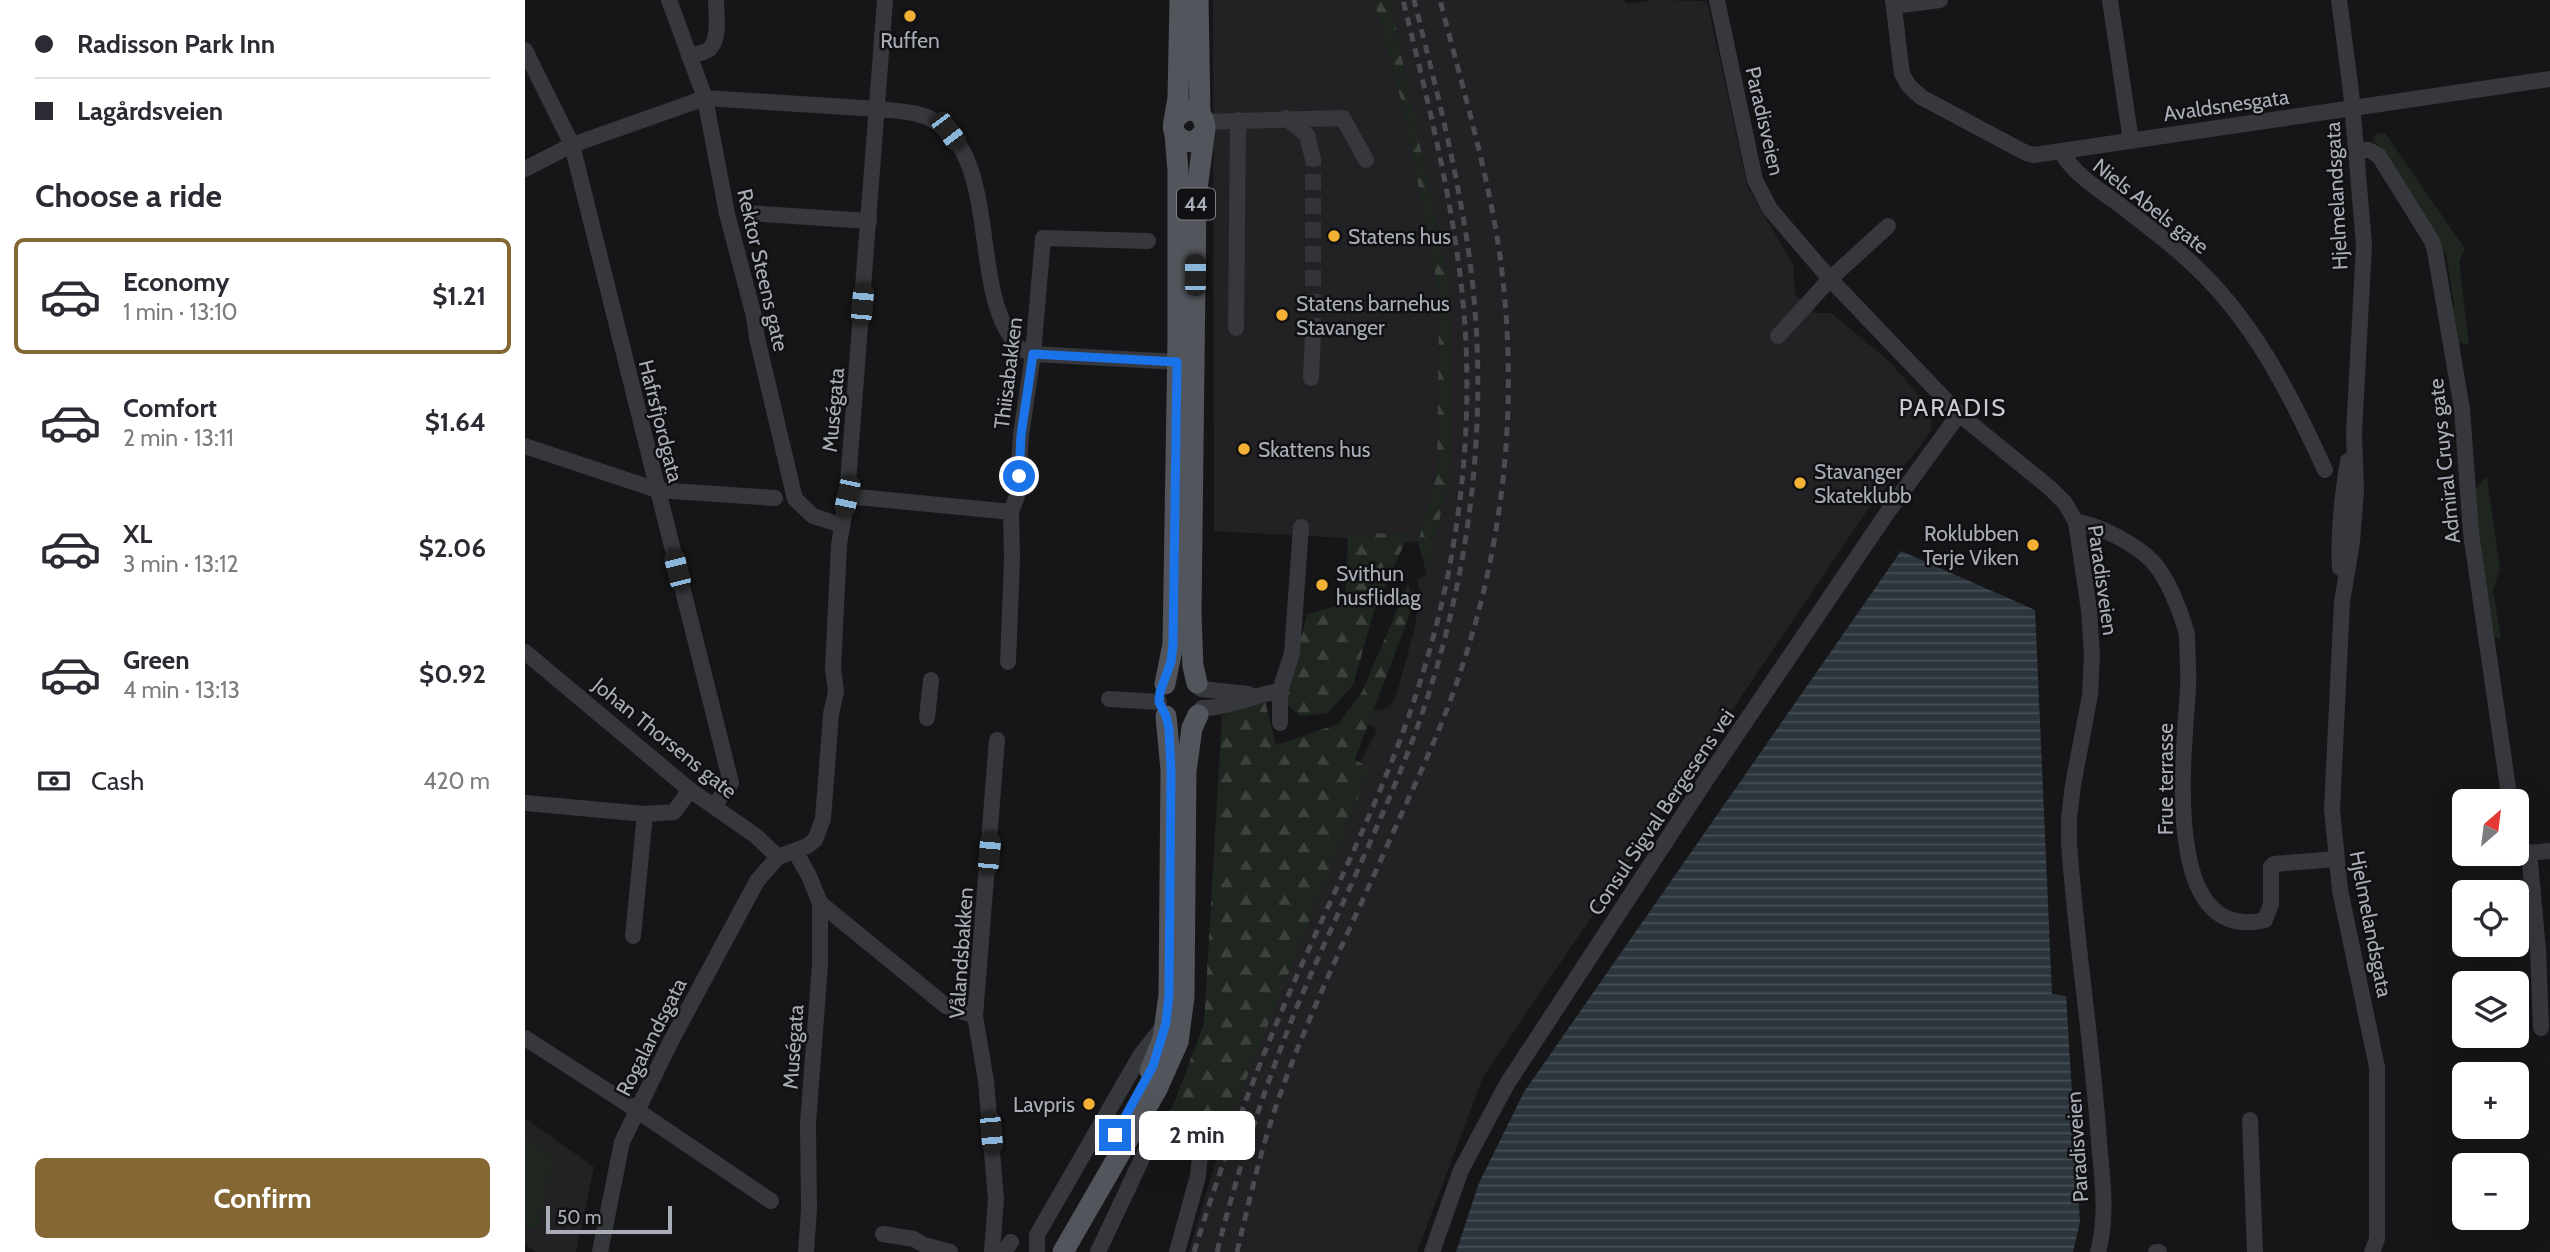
<!DOCTYPE html>
<meta charset="utf-8">
<style>
body{margin:0;font-family:Cabin,sans-serif;background:#f7f7f7;color:#2b2b33;height:100vh;display:flex;flex-direction:column;font-size:26px;white-space:nowrap}
*{box-sizing:border-box;margin:0}
p{font-size:23px;color:#7c7c81}
.icon{flex:none;width:38px;height:38px;fill:none;stroke:currentColor;stroke-width:2;stroke-linecap:round;stroke-linejoin:round}
.map{position:relative;flex:1;overflow:hidden}
.side{display:flex;flex-direction:column;background:#fff;width:525px}
.side>*{flex:none}
.hud{display:grid;align-content:center;height:154px;padding:0 35px;background:#fff}
.needle{width:46px;rotate:28deg}
.tools{position:absolute;left:1927px;top:789px;display:grid;gap:14px}
.tools a{display:grid;place-items:center;width:77px;height:77px;border-radius:10px;background:#fff;box-shadow:0 7px 28px #0002;font-size:35px}
.scale{position:absolute;left:21px;bottom:18px;width:126px;box-sizing:border-box;padding-left:7px;border:4px solid #a8adb8;border-top:0;font-size:19px;line-height:24px;white-space:nowrap;color:#a8adb8;-webkit-text-stroke:5px #111113;paint-order:stroke}
.end{position:absolute;width:32px;height:32px;margin:-16px;border:9px solid #1a73e8;background:#fff;box-shadow:0 0 0 4px #fff}
.from{border-radius:50%}
.bubble{position:absolute;height:49px;border-radius:10px;background:#fff;box-shadow:0 7px 28px #0002;font-size:23px;font-weight:700;line-height:49px;text-align:center}
.car{position:absolute;width:21px;height:42px;margin:-21px -10px;border-radius:9px;box-shadow:0 0 5px 2px #0007;background:linear-gradient(#222 24%,#8ab4d8 0 40%,#222 0 76%,#8ab4d8 0 86%,#222 0)}
.hud b{display:flex;align-items:center;gap:24px;height:66px;font-size:26px}
.hud b+b{border-top:2px solid #e1e1e2}
.hud i{width:18px;height:18px;background:#2b2b33}
ul{padding:0;list-style:none}
li{display:flex;align-items:center;gap:21px;height:116px;margin:0 14px 10px;padding:0 21px;border:4px solid transparent;border-radius:10px}
li div{flex:1}
li b{display:block;font-size:26px}
li em{font-style:normal;font-weight:700}
li.active{border-color:#856733}
li>.icon{width:63px;height:63px;stroke-width:1.5}
h2{padding:0 35px;font-size:32px;line-height:84px}
.pay{display:flex;align-items:center;gap:18px;height:77px;padding:0 35px;font-size:26px}
.pay p{margin-inline-start:auto}
.button{display:flex;gap:14px;margin-top:auto;padding:14px 35px}
.button a{flex:1;height:80px;border-radius:10px;background:#856733;color:#fff;font-size:28px;font-weight:700;line-height:80px;text-align:center}
main{display:flex;flex:1;min-height:0}
.map>svg:first-child{display:block}
.built{fill:#222225}
.green{fill:#1e261f}
.forest{fill:url(#forest-firs)}
.water{fill:url(#water-rules)}
.lines{fill:none;stroke-linecap:round;stroke-linejoin:round}
.minor-tunnel{stroke:#333438;stroke-width:16;stroke-dasharray:16 8;stroke-linecap:butt}
.minor{stroke:#37383d;stroke-width:16}
.major{stroke:#53555c;stroke-width:21}
.rail{stroke:#4a4c52;stroke-width:5;stroke-dasharray:9 7;stroke-linecap:butt}
.route{stroke:#1a73e8;stroke-width:9}
.poi-dot{fill:#f2b134;stroke:#111113;stroke-width:2.5}
.labels{text-anchor:middle;dominant-baseline:central;stroke-width:5;stroke-linejoin:round;paint-order:stroke}
.shield{fill:#111113;stroke:#7b7e86;stroke-width:2}
.shield-label{font-size:19px;font-weight:bold;fill:#a8adb8}
.poi-label{font-size:21px;fill:#a8adb8;stroke:#111113;text-anchor:start}
.street-label{font-size:21px;fill:#a8adb8;stroke:#111113}
.quarter-label{font-size:24px;letter-spacing:2px;fill:#c9ccd4;stroke:#111113}
</style>
<main>
<section class="side">
<div class="hud">
<b><i class="from"></i>Radisson Park Inn</b>
<b><i></i>Lagårdsveien</b>
</div>
<h2>Choose a ride</h2>
<ul>
<li class="active"><svg class="icon" aria-label="car" viewBox="0 0 24 24"><path d="M5 17H2v-5l4-1 3-4h7l3 4 3 1v5h-3M9 17h6M6 11h13"/><circle cx="7" cy="17" r="2"/><circle cx="17" cy="17" r="2"/></svg><div><b>Economy</b><p>1 min · 13:10</p></div><em>$1.21</em></li>
<li><svg class="icon" aria-label="car" viewBox="0 0 24 24"><path d="M5 17H2v-5l4-1 3-4h7l3 4 3 1v5h-3M9 17h6M6 11h13"/><circle cx="7" cy="17" r="2"/><circle cx="17" cy="17" r="2"/></svg><div><b>Comfort</b><p>2 min · 13:11</p></div><em>$1.64</em></li>
<li><svg class="icon" aria-label="car" viewBox="0 0 24 24"><path d="M5 17H2v-5l4-1 3-4h7l3 4 3 1v5h-3M9 17h6M6 11h13"/><circle cx="7" cy="17" r="2"/><circle cx="17" cy="17" r="2"/></svg><div><b>XL</b><p>3 min · 13:12</p></div><em>$2.06</em></li>
<li><svg class="icon" aria-label="car" viewBox="0 0 24 24"><path d="M5 17H2v-5l4-1 3-4h7l3 4 3 1v5h-3M9 17h6M6 11h13"/><circle cx="7" cy="17" r="2"/><circle cx="17" cy="17" r="2"/></svg><div><b>Green</b><p>4 min · 13:13</p></div><em>$0.92</em></li>
</ul>
<div class="pay"><svg class="icon" aria-label="cash" viewBox="0 0 24 24"><path d="M3 7h18v10H3z"/><circle cx="12" cy="12" r="2"/></svg>Cash<p>420 m</p></div>
<div class="button"><a>Confirm</a></div>
</section>
<div class="map">
<svg width="2025" height="1252" viewBox="0 0 2025 1252">
<defs>
<pattern id="forest-firs" width="22" height="20" patternUnits="userSpaceOnUse" patternTransform="scale(1.75)"><rect width="22" height="20" fill="#1e261f"/><path d="M5 1l3.5 6h-7zM16 11l3.5 6h-7z" fill="#3c433d"/></pattern>
<pattern id="water-rules" width="6" height="5" patternUnits="userSpaceOnUse" patternTransform="scale(1.75)"><rect width="6" height="5" fill="#2c353c"/><path d="M0 2.5h6" fill="none" stroke="#485056"/></pattern>
</defs>
<rect width="100%" height="100%" fill="#161618"/>
<g class="built">
<polygon points="688,0 849,0 879,111 914,295 912,474 893,542 689,531"/>
<polygon points="865,0 1097,0 1103,4 1127,0 1182,1 1223,188 1268,264 1270,294 1290,313 1306,313 1364,361 1405,408 1407,429 1394,448 1344,508 958,1077 892,1252 664,1252 696,1143 813,805 852,730 837,719 840,711 856,710 865,706 871,696 890,627 895,591 892,579 902,575 926,468 926,295"/>
<polygon points="0,1118 69,1167 51,1252 11,1252 0,1244"/>
</g>
<g class="green">
<polygon points="1860,133 1940,249 1934,261 1944,345 1933,342 1925,313 1929,305 1921,254 1905,231 1861,154 1847,140 1852,134"/>
<polygon points="1960,478 1962,478 1975,569 1968,590 1976,639 1967,636 1946,495"/>
<polygon points="0,1135 4,1141 29,1157 13,1228 0,1227"/>
</g>
<g class="forest">
<polygon points="849,0 865,0 926,295 926,468 902,575 893,542 912,474 914,295 879,111"/>
<polygon points="884,533 849,611 828,685 803,713 775,716 760,703 782,614 820,604 823,534"/>
<polygon points="883,584 889,603 830,759 844,769 696,1143 641,1124 679,1024 697,715 740,701 751,745 813,724 837,692"/>
</g>
<polygon class="water" points="1376,551 1510,610 1527,994 1541,996 1555,1222 1548,1252 931,1252 954,1183 999,1092"/>
<g class="lines">
<polyline class="minor-tunnel" points="788,334 788,159"/>
<g class="minor">
<polyline points="144,0 180,98 202,214 229,316 232,338 270,499 288,516 316,525"/>
<path d="M1192,0L1230,180L1245,209L1305,279L1434,414L1525,488L1540,503L1551,522L1564,610L1567,655L1565,695L1548,785L1544,818V843C1551,942 1567,1041 1574,1141C1577,1178 1583,1216 1573,1252"/>
<polyline points="1368,0 1377,74 1384,86 1396,97 1501,153 1509,155 2025,79"/>
<polyline points="1585,0 1606,141"/>
<polyline points="1814,0 1826,91 1839,245 1829,433 1831,491 1827,542 1817,602 1807,810 1815,890 1852,1067 1852,1239 1847,1252"/>
<polyline points="1369,6 1415,0"/>
<polyline points="0,50 47,145 206,783 189,806"/>
<path d="M164,56C170,54 182,53 186,47C195,37 191,13 191,0"/>
<polyline points="761,118 782,135 788,159"/>
<polyline points="680,122 818,118 841,160"/>
<polyline points="1831,150 1844,150 1854,156 1907,241 1910,251 1937,409 1946,533 1985,802"/>
<path d="M1536,152C1550,175 1573,189 1595,205C1617,222 1640,239 1661,258C1726,315 1765,393 1800,470"/>
<path d="M0,169L47,145L180,98L353,109C370,111 390,111 406,119C473,152 447,276 484,334C487,338 490,345 493,347C497,350 504,352 508,354L652,362"/>
<polyline points="223,213 344,221"/>
<polyline points="711,328 713,120"/>
<polyline points="1253,336 1305,279 1363,226"/>
<polyline points="786,378 788,334"/>
<polyline points="0,446 132,490 250,498"/>
<polyline points="322,496 486,512 492,496 496,435 508,354 518,238 623,241"/>
<path d="M1551,522C1575,525 1610,544 1627,561C1643,578 1656,612 1662,634C1662,652 1664,670 1663,688C1660,745 1633,946 1740,920L1746,904V867L1749,864L1811,859"/>
<path d="M1815,568C1813,533 1817,496 1823,461"/>
<polyline points="0,652 165,790 231,836 253,857"/>
<polyline points="483,662 487,559 486,512"/>
<polyline points="676,689 724,694"/>
<polyline points="755,691 767,653 776,527"/>
<polyline points="584,699 634,702"/>
<path d="M677,708C704,708 728,695 755,691V723"/>
<polyline points="402,718 406,680"/>
<polyline points="0,803 120,814 149,812 165,790"/>
<polyline points="1992,837 2005,862 2013,950 2016,1028"/>
<polyline points="270,851 284,876 295,903 295,964 283,1124 284,1209 281,1252"/>
<polyline points="2001,853 2025,851"/>
<polyline points="295,903 421,1006 450,1016"/>
<polyline points="108,936 120,814"/>
<polyline points="0,1038 98,1101 246,1201"/>
<polyline points="1725,1120 1730,1252"/>
<polyline points="613,1122 629,1133 659,1140 675,1155 673,1176 652,1252"/>
<polyline points="358,1234 389,1239 399,1245 425,1252"/>
<polyline points="75,1252 97,1142 145,1043 232,881 253,857 282,846 290,840 298,819 306,714 311,692 308,668 314,545 322,496 360,0"/>
<polyline points="467,1252 471,1199 461,1081 450,1016 472,740"/>
<polyline points="479,1252 486,1242"/>
<polyline points="512,1252 512,1235 615,1056 637,1028"/>
<polyline points="573,1252 629,1133"/>
<polyline points="907,1252 936,1170 982,1084 1181,780 1362,513 1434,414"/>
<polyline points="1631,1252 1634,1252"/>
</g>
<g class="major">
<polyline points="673,0 675,114"/>
<polyline points="649,121 653,98 655,0"/>
<path d="M672,683L668,666L666,615L671,197L680,128C677,90 627,122 659,141L669,142L679,133"/>
<polyline points="640,684 648,644 653,339 653,171 650,134"/>
<polyline points="625,1071 638,1039 644,995 646,770 641,716"/>
<polyline points="538,1252 632,1089 653,1042 659,997 661,771 667,728 673,715"/>
</g>
<g class="rail">
<path d="M669,1252C697,1162 729,1074 767,987C813,881 867,778 900,666C937,544 951,410 936,283C925,187 901,94 878,0"/>
<path d="M692,1252C713,1169 739,1089 771,1009C809,919 853,831 888,739C944,589 966,422 945,262C933,173 911,87 889,0"/>
<path d="M712,1252C723,1205 734,1158 749,1112C780,1021 823,934 862,846C889,786 918,727 938,664C982,530 994,389 974,249C961,165 936,82 915,0"/>
</g>
</g>
<g class="lines">
<polyline class="route" points="494,476 496,435 508,354 652,362 648,644 646,662 635,692 634,702 641,716 644,729 646,771 644,995 641,1023 628,1066 590,1135"/>
</g>
<g class="poi-dot">
<circle cx="385" cy="16" r="7"/>
<circle cx="809" cy="236" r="7"/>
<circle cx="757" cy="315" r="7"/>
<circle cx="719" cy="449" r="7"/>
<circle cx="1275" cy="483" r="7"/>
<circle cx="1508" cy="545" r="7"/>
<circle cx="797" cy="585" r="7"/>
<circle cx="564" cy="1104" r="7"/>
</g>
<g class="labels">
<rect class="shield" x="652" y="188.5" width="38" height="31" rx="5"/>
<g class="shield-label">
<text x="671" y="204">44</text>
</g>
<g class="poi-label">
<text x="385" y="40" text-anchor="middle">Ruffen</text>
<text x="823" y="236">Statens hus</text>
<text x="771" y="303">Statens barnehus<tspan x="771" dy="24">Stavanger</tspan></text>
<text x="733" y="449">Skattens hus</text>
<text x="1289" y="471">Stavanger<tspan x="1289" dy="24">Skateklubb</tspan></text>
<text x="1494" y="533" text-anchor="end">Roklubben<tspan x="1494" dy="24">Terje Viken</tspan></text>
<text x="811" y="573">Svithun<tspan x="811" dy="24">husflidlag</tspan></text>
<text x="550" y="1104" text-anchor="end">Lavpris</text>
</g>
<g class="street-label">
<text transform="translate(1701 105) rotate(-8)">Avaldsnesgata</text>
<text transform="translate(1240 121) rotate(77)">Paradisveien</text>
<text transform="translate(1811 196) rotate(-93)">Hjelmelandsgata</text>
<text transform="translate(1626 206) rotate(38)">Niels Abels gate</text>
<text transform="translate(238 270) rotate(77)">Rektor Steens gate</text>
<text transform="translate(483 373) rotate(-83)">Thiisabakken</text>
<text transform="translate(308 410) rotate(-85)">Muségata</text>
<text transform="translate(136 421) rotate(76)">Hafrsfjordgata</text>
<text transform="translate(1919 461) rotate(-96)">Admiral Cruys gate</text>
<text transform="translate(1578 580) rotate(82)">Paradisveien</text>
<text transform="translate(140 738) rotate(39)">Johan Thorsens gate</text>
<text transform="translate(1640 779) rotate(-90)">Frue terrasse</text>
<text transform="translate(1136 812) rotate(-56)">Consul Sigval Bergesens vei</text>
<text transform="translate(1846 924) rotate(79)">Hjelmelandsgata</text>
<text transform="translate(436 953) rotate(-86)">Vålandsbakken</text>
<text transform="translate(126 1037) rotate(-63)">Rogalandsgata</text>
<text transform="translate(268 1047) rotate(-86)">Muségata</text>
<text transform="translate(1552 1147) rotate(-94)">Paradisveien</text>
</g>
<g class="quarter-label">
<text x="1428" y="407">PARADIS</text>
</g>
</g>
</svg>
<div class="tools">
<a><svg class="needle" viewBox="-14 -14 28 28"><path d="M0-13l5 13h-10z" fill="#e53935"/><path d="M0 13l5-13h-10z" fill="#7c7c81"/></svg></a>
<a><svg class="icon" aria-label="locate" viewBox="0 0 24 24"><circle cx="12" cy="12" r="6"/><path d="M12 2v4M12 18v4M2 12h4M18 12h4"/></svg></a>
<a><svg class="icon" aria-label="layers" viewBox="0 0 24 24"><path d="M12 4l9 5-9 5-9-5zM3 14l9 5 9-5"/></svg></a>
<a>+</a>
<a>−</a>
</div>
<div class="scale">50 m</div>
<i class="end from" style="left:494px;top:476px"></i>
<i class="end" style="left:590px;top:1135px"></i>
<div class="bubble" style="left:614px;top:1111px;width:116px">2 min</div>
<i class="car" style="left:423px;top:131px;rotate:143deg"></i>
<i class="car" style="left:670px;top:275px;rotate:0deg"></i>
<i class="car" style="left:337px;top:304px;rotate:5deg"></i>
<i class="car" style="left:322px;top:496px;rotate:192deg"></i>
<i class="car" style="left:152px;top:570px;rotate:346deg"></i>
<i class="car" style="left:464px;top:853px;rotate:5deg"></i>
<i class="car" style="left:466px;top:1133px;rotate:175deg"></i>
</div>
</main>
